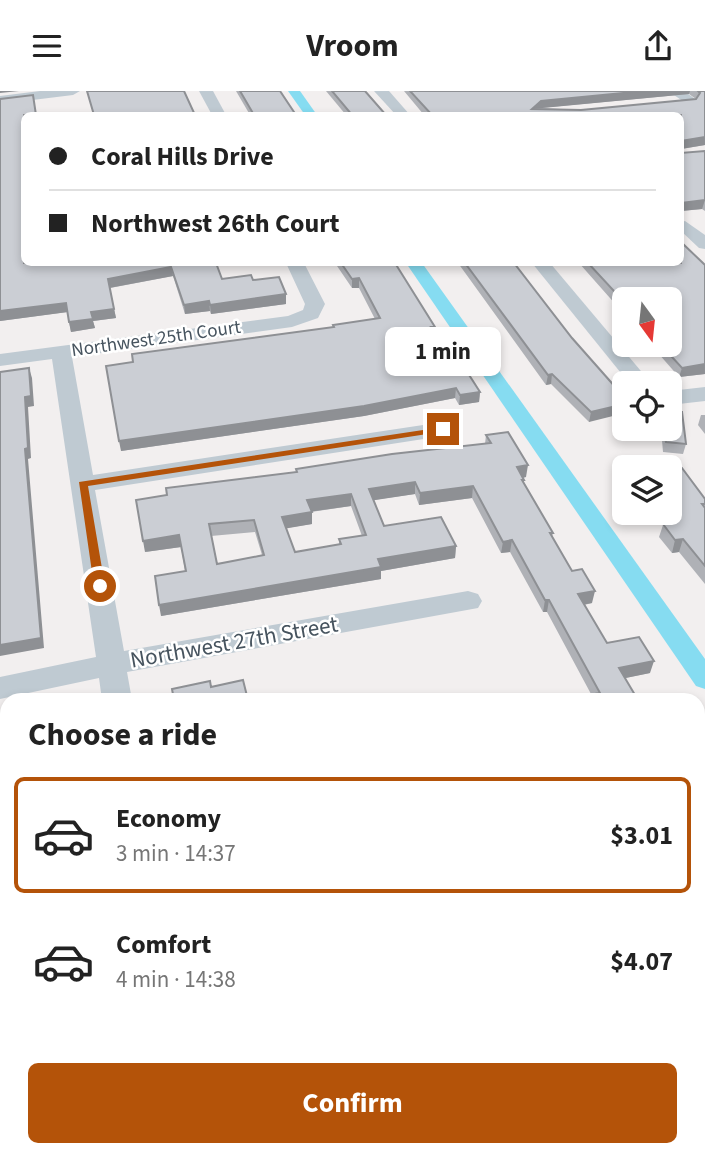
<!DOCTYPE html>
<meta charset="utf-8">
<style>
body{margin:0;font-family:"Source Sans 3",sans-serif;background:#f2f2f2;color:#222;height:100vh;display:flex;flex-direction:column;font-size:26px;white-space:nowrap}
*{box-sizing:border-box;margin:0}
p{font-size:23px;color:#767676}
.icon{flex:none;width:38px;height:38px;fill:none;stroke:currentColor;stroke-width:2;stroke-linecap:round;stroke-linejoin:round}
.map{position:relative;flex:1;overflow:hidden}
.panel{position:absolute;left:0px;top:602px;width:705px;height:464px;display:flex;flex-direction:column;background:#fff;border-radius:21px 21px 0 0;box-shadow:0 4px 10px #0003}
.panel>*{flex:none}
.hud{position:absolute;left:21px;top:21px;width:663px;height:154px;border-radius:10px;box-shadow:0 4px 10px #0003;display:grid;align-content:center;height:154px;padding:0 28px;background:#fff}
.needle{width:46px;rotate:165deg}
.controls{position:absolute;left:612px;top:196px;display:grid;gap:14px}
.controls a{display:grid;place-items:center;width:70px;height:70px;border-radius:10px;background:#fff;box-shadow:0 4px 10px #0003;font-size:35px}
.end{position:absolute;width:32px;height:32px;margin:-16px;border:9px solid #b45309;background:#fff;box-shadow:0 0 0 4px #fff}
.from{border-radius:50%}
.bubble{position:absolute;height:49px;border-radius:10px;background:#fff;box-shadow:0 4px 10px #0003;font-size:23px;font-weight:700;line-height:49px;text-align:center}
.hud b{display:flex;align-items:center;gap:24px;height:66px;font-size:26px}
.hud b+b{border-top:2px solid #e0e0e0}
.hud i{width:18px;height:18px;background:#222}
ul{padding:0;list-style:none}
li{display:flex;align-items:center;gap:21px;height:116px;margin:0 14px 10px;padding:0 14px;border:4px solid transparent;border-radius:10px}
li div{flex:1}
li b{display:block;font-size:26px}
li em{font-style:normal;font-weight:700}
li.current{border-color:#b45309}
li>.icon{width:63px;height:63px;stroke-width:1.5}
h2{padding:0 28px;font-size:32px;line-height:84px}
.primary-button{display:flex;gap:14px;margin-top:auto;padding:14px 28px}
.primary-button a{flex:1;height:80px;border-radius:10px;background:#b45309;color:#fff;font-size:28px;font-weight:700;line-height:80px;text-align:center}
header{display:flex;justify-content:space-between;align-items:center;height:91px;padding:0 28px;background:#fff;font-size:32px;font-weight:700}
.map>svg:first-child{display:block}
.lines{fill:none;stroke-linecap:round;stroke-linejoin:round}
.canal{fill:#86dcf1;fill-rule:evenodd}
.minor{fill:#bfcad2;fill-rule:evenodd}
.wall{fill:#afb1b6;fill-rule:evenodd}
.shaded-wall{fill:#8e9094}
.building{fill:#cbced4;stroke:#8e9094;stroke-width:2;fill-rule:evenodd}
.route{fill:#b45309}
.labels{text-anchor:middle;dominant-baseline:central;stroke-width:5;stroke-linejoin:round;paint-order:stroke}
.far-street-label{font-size:19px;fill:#46535e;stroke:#fff}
.street-label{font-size:23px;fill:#46535e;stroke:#fff}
</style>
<header><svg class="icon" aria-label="menu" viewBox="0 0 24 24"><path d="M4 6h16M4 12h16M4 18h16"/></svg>Vroom<svg class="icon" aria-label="share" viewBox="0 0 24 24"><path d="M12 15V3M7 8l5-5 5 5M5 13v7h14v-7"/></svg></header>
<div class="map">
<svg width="705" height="1065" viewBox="0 0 705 1065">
<rect width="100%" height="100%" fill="#f2efef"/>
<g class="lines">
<g class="canal">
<polygon points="288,0 300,0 317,24 305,24"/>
<polygon points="406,172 422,172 705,568 705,598 696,595"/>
</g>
<g class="minor">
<polygon points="40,0 80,0 73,4 0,13 0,5"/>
<polygon points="199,0 213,0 226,24 212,24"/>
<polygon points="374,0 389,0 410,24 396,24"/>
<polygon points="668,0 684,0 705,15 705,25"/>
<polygon points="685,130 705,144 705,158 699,157 681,140 681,131"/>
<polygon points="286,172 304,172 325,213 318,227 292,236 72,266 93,384 443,331 454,338 443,345 95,399 124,560 468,500 478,503 482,510 478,517 127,581 132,609 102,609 99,587 0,608 0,586 96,566 52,268 0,275 0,263 288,225 303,219 305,213"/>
<polygon points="532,172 550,172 651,292 629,292"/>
<polygon points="705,296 705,310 670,314 670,300"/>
<polygon points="7,856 7,892 0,894 0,858"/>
<rect x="157" y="1059" width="42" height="6"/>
</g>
</g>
<g class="wall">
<polygon points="236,0 280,0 296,24 250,24"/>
<polygon points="326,0 365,0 386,24 346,24"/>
<path d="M404,0H705V54L681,58V62L705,60V120L702,118L681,120V24H424ZM689,3L696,8L581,19L540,17Z"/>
<polygon points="33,4 36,24 24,24 24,172 216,172 222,188 251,184 253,189 279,186 286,203 286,213 211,223 210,220 185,223 173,185 110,197 116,227 93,230 95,237 71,241 67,221 0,230 0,8"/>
<polygon points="335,172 373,172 435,236 435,243 440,252 480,301 479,311 459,314 455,307 364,325 121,360 133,271 333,237 333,234 375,228 359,197 352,197"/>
<polygon points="458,172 514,172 572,247 625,307 589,331 551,293 546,294"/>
<polygon points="579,172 681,172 705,283 679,286 651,254 670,254 625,208 625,224"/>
<polygon points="701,324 705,324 705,343 698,334"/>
<polygon points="661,338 670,338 686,353 683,363 663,361"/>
<path d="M486,344L526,386L523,387L524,389V392L553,442L552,446L592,512L584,514L607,552L650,582L625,587L638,609H583L584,605L591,603L547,521H543L510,461L501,462L472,407L419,414L415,403L373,409L384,435L456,455L455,467L381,480V488L161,525L185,480L181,456L145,461L296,381V378L485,353ZM351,415L362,445L339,448V454L295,461L286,437L312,433L311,421ZM255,441L262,464L217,473L211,445Z"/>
<polygon points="705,408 705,493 679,461 672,462 659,446 663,434 654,422 670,422"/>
<polygon points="705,770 705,821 702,816 698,816 698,772"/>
<polygon points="705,941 705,1017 698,1003 698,943"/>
</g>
<g class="shaded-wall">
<polygon points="0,0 19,0 0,2"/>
<polygon points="644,0 690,0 689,3 532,18 541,10"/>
<polygon points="705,46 705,54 681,58 681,50"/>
<polygon points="705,109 702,118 681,120 681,112"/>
<polygon points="171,176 173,185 109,197 108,188"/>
<polygon points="359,187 359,197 352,197 352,188"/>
<polygon points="286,203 286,213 211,223 210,214"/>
<polygon points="209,210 210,220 185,223 184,214"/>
<polygon points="66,212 68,221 0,230 0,220"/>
<polygon points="114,218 116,227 93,230 95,237 71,241 69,231 91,221"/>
<polygon points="705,273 705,283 679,286 682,277"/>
<polygon points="29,277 32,287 34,315 28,316 31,367 28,368 44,557 0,565 0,554 25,358 25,306"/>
<polygon points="552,283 551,293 546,294 548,284"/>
<polygon points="456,297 455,307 364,325 121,360 119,350"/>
<polygon points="480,301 479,311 459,314 460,304"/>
<polygon points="625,313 625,322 589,331 591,321"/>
<polygon points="528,374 526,386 515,388 517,376"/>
<polygon points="415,391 415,403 369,410 369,398"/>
<polygon points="473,395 472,407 419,414 420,402"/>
<polygon points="351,403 351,415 308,421 307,409"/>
<polygon points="312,421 312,433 283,438 282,426"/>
<polygon points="179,444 181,456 145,461 143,450"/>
<polygon points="683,448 679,461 672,462 675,449"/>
<polygon points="512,449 510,461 501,462 503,451"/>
<polygon points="456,455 455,467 381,480 381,488 161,525 159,514 378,468"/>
<polygon points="595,500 592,512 576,515 578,503"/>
<polygon points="545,509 549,509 547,521 543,521"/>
<polygon points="654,570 650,582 616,589 619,577"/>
<polygon points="705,732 705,742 698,743 698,733"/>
</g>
<g class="building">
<polygon points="87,0 184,0 195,24 94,24"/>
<polygon points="240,0 280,0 296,24 254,24"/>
<polygon points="332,0 365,0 386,24 352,24"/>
<polygon points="410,0 644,0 541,10 532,18 581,19 696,8 700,2 698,0 705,0 705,46 681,50 681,24 432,24"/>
<polygon points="33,4 36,24 24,24 24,172 216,172 222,188 251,184 253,189 279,186 286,203 210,214 209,210 184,214 171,176 108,188 114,218 91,221 93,228 69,231 66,212 0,220 0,8"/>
<polygon points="681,57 681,62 705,60 705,109 681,112"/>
<polygon points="681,151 705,174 705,273 682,277 661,254 670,254 670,208 625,208 625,212 588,172 681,172"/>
<polygon points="341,172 373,172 375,174 395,172 435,236 431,236 440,252 446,248 480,301 460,304 456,297 364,315 119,350 106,275 133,271 132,263 334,236 333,234 380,227 359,187 352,188"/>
<polygon points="465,172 514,172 572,247 625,307 625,313 591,321 552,283 548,284"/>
<polygon points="29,277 31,305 25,306 28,357 25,358 41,547 0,554 0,281"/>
<polygon points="670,320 682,321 686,353 666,351 664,338 670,338"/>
<path d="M508,341L528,374L517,376L524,389H522L553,442H550L572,480L582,478L595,500L578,503L607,552L639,546L654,570L619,577L638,609H586L584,605L600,602L549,509H545L512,449L503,451L473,395L420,402L415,391L369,398L384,435L441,426L456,455L378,468L381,476L159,514L155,485L186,480L179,444L143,450L136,409L167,404L166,397L297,381L296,378L392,363L491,352L486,344ZM351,403L366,444L339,448L341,453L295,461L282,426L312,421L307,409ZM254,429L264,464L217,473L209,433Z"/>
<polygon points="682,377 705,408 705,413 702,413 705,417 705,475 683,448 675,449 663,433 673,431 667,422 670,422 670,379"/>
<polygon points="243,589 248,609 174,609 172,598 210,590 211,596"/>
<polygon points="705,691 705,732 698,733 698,693"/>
<polygon points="705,770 705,803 702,804 698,797 698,772"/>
<polygon points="705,941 705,990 698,975 698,943"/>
</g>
<polygon class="route" points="443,336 447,340 88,395 105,495 100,499 94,495 79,391"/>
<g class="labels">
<g class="far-street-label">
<text transform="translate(156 248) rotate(-8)">Northwest 25th Court</text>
</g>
<g class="street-label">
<text transform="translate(234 551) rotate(-10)">Northwest 27th Street</text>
</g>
</g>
</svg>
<div class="controls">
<a><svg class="needle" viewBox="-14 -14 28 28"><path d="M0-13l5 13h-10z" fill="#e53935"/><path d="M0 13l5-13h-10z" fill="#767676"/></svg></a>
<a><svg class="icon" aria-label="locate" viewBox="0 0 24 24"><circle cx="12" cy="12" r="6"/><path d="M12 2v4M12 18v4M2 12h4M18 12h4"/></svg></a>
<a><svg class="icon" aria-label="layers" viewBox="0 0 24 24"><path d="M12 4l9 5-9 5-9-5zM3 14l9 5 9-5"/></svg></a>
</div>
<i class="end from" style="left:100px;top:495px"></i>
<i class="end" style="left:443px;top:338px"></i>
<div class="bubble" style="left:385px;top:236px;width:116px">1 min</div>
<div class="hud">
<b><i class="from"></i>Coral Hills Drive</b>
<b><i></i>Northwest 26th Court</b>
</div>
<section class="panel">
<h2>Choose a ride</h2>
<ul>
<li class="current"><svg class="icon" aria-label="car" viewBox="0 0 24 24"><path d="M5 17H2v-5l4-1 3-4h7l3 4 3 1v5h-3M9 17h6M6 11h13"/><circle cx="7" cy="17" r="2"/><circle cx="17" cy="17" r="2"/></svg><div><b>Economy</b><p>3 min · 14:37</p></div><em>$3.01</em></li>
<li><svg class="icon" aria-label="car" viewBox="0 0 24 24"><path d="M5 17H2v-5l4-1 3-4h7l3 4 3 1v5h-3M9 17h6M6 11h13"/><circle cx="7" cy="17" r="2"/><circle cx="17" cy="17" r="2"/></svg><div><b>Comfort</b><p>4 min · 14:38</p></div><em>$4.07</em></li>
</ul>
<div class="primary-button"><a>Confirm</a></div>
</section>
</div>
